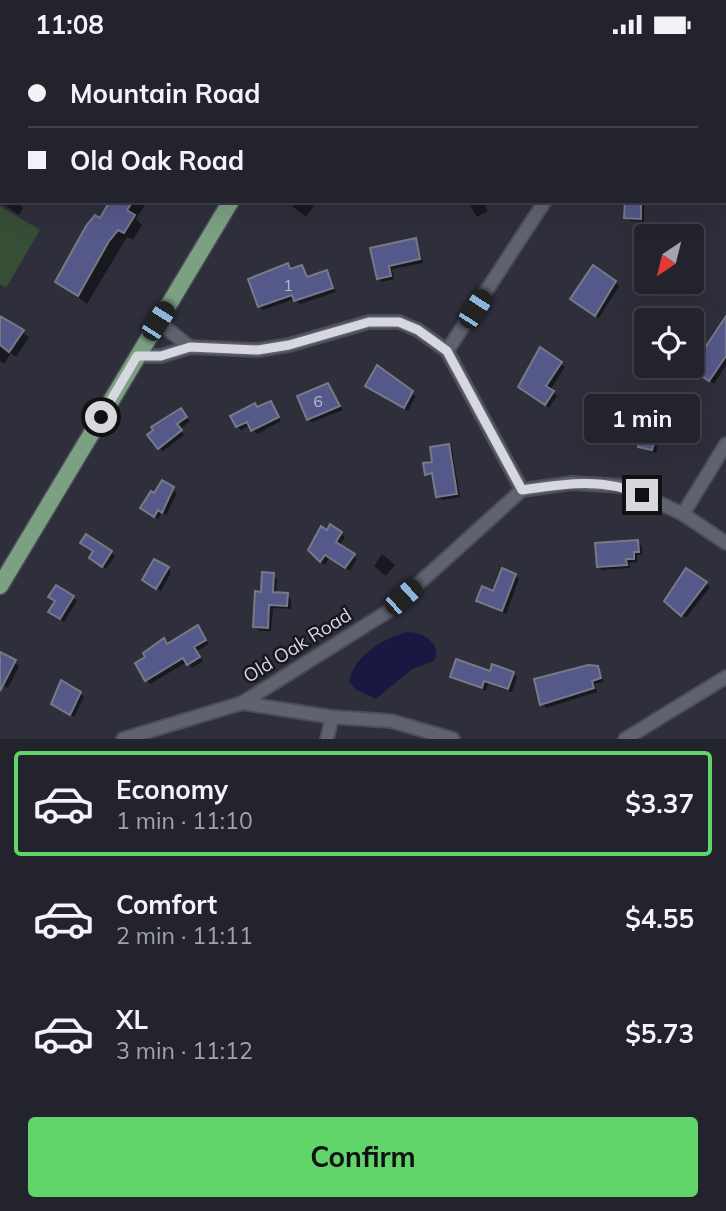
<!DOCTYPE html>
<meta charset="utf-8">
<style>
body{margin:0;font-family:Mulish,sans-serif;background:#2e2f38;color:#f1f3f6;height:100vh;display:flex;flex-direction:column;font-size:26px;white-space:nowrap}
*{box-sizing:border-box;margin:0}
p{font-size:23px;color:#a2a4a9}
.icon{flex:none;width:38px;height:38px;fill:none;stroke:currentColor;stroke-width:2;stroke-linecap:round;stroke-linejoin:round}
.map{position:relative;height:690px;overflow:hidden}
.sheet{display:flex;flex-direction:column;background:#22232c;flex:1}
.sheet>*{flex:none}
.banner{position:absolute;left:0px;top:0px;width:726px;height:154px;box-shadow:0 7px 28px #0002,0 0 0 2px #3f4048;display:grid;align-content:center;height:154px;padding:0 28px;background:#22232c}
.needle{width:46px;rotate:215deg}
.tools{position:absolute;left:634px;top:175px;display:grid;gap:14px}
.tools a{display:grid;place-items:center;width:70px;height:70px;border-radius:7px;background:#22232c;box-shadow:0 7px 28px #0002,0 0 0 2px #3f4048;font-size:35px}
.end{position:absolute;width:32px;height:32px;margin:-16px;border:9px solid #d6d7df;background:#111;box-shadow:0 0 0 4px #111}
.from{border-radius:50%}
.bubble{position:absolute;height:49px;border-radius:7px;background:#22232c;box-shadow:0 7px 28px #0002,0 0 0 2px #3f4048;font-size:23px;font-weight:700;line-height:49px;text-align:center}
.car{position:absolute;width:21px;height:42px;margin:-21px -10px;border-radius:9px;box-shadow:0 0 5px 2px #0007;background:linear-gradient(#222 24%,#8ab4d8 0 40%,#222 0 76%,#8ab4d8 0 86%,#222 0)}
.banner b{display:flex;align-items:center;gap:24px;height:66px;font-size:26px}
.banner b+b{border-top:2px solid #3f4048}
.banner i{width:18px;height:18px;background:#f1f3f6}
ul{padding:12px 0 0;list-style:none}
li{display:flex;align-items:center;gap:21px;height:105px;margin:0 14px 10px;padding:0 14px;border:4px solid transparent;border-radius:7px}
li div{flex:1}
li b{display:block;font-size:26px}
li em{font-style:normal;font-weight:700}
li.active{border-color:#61d46a}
li>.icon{width:63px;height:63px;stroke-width:1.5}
.button{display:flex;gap:14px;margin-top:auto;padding:14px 28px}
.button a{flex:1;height:80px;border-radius:7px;background:#61d46a;color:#111;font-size:28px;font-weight:700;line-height:80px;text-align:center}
.status{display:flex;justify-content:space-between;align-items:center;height:49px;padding:0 35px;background:#22232c;direction:ltr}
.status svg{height:19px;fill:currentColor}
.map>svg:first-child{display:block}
.green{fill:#364d36}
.water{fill:#191842}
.shadow{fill:#0007}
.building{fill:#55598a;stroke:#777987;stroke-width:2}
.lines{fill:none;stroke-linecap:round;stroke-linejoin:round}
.minor-casing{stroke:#4c4d57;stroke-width:16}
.major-casing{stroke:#4c4d57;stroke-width:19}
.minor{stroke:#606270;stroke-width:12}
.major{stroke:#7ba182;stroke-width:16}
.route{stroke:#d6d7df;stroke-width:9}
.labels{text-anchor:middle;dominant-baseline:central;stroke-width:5;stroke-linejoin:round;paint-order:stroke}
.number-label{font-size:16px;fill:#b6b8ca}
.street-label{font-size:19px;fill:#d6d7df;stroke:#17181d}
</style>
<div class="status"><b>11:08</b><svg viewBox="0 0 49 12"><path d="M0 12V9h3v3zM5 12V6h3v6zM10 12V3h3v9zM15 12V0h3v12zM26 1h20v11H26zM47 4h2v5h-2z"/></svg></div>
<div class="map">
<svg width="726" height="690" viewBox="0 0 726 690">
<rect width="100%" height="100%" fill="#2e2f3b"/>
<polygon class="green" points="0,157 40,181 6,239 0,235"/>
<path class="water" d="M408,583C423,583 443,595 434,612L412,620L376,650L355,640L349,632C354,607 385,588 408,583Z"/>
<g class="shadow">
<polygon points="22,0 66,0 21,2"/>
<polygon points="151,0 183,0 184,2 152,2"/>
<polygon points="392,0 420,0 423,2 391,2"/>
<polygon points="577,0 600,0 576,2"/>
<polygon points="2,48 2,68 0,66"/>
<polygon points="5,152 19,155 23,159 19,166 3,155"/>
<polygon points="112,152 147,152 136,170 142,176 133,191 127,188 87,255 57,233"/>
<polygon points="295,152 317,152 306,168 292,157"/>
<polygon points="467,152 483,152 488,162 477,168"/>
<polygon points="626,152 644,152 644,173 630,172 626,168"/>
<polygon points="416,191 423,214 392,220 394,230 382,233 378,229 372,200"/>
<polygon points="287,216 292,221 302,218 308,230 327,223 336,243 300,255 295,250 263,261 259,257"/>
<polygon points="615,233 619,237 599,269 576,254"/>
<polygon points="0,269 29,288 16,308 11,304 4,315 0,312"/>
<polygon points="726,273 726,316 714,335 697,323"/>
<polygon points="540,300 565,318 550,341 557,347 549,359 524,341"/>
<polygon points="394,333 416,347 408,362 367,337"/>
<polygon points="328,336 343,361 312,373 308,370"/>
<polygon points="270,354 281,372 257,385 250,376 241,381 237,377"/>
<polygon points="184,365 190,372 180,380 184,386 163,402 159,399"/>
<polygon points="627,369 631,373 630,378 659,391 656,404 608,385"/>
<polygon points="448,397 452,401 460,448 442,451 438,447 434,428 427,425"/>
<polygon points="163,434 177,444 166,466 162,464 158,470 142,459"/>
<polygon points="327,483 341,484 345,488 339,497 357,510 350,522 329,509 325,516 314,508"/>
<polygon points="638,493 642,497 642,506 637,506 637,513 629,514 630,519 602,521 598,517"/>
<polygon points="111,503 115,507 106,520 95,513"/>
<polygon points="382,505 395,516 386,527 374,517"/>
<polygon points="168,520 171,523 161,542 144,531"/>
<polygon points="687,521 710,538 686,569 666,552"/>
<polygon points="273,526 277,530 276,545 287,546 291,550 291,560 273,559 271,582 259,582 255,578 263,544"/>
<polygon points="515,526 519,530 506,565 478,552 494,544"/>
<polygon points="73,548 77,552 64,573 50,563"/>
<polygon points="201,582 209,595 197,602 203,612 192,619 187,613 150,635 147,631 137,614 163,591 168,596"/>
<polygon points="0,605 19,617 8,639 0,635"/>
<polygon points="598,618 604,633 595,635 597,643 546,659 542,655"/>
<polygon points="491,624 513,625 517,628 512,643 488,635 486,642 452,628"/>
<polygon points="80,644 84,648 74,668 57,659"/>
</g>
<g class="building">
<polygon points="110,152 133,152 127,161 135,166 124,184 118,181 109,192 78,247 55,233 86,177 95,166 100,169"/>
<polygon points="625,152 641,152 641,170 624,169"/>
<polygon points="416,189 420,210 389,217 391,227 377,230 370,199"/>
<polygon points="288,214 290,220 302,216 307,228 327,221 333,239 294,252 292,246 258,258 248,230"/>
<polygon points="593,216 616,232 595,267 570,250"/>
<polygon points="0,267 24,281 9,303 0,296"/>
<polygon points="726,267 726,307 709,332 691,320"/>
<polygon points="540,298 562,313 546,337 554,342 545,356 518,338"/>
<polygon points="377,316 413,342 404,359 365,337"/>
<polygon points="328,334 340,357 307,371 297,347"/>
<polygon points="271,352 279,368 251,382 247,373 236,378 230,367 255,354 257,358"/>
<polygon points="181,359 187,368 177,375 182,381 158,400 147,386 153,381 151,378"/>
<polygon points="617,364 628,367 626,375 656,386 652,401 638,398 639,394 606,386 609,377 614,378"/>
<polygon points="449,395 457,445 436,448 432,424 425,426 423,414 432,413 430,398"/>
<polygon points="162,431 174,438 162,464 158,461 154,468 140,459 151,442 154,444"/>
<polygon points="330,475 342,483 336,493 355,505 345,519 325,506 320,513 308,501 321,477 327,481"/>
<polygon points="86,485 112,502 102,518 89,509 93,502 80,494"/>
<polygon points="638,491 639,503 634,503 634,510 626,510 627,516 597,518 595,494"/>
<polygon points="154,510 169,518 156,540 142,531"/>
<polygon points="502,519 516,525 502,562 476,552 482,537 493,542"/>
<polygon points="686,519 707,533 681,567 664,552"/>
<polygon points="262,523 274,524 273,543 288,544 287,557 269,556 268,579 253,578 255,542 261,543"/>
<polygon points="56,536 74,547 60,570 48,563 55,552 48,548"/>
<polygon points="198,576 206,591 194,598 200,608 187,616 183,609 145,632 135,614 145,608 143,604 164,589 167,595"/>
<polygon points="0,603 16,611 0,642"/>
<polygon points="456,610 490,622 492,615 514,623 508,640 484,632 482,639 450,628"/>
<polygon points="588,616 598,617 601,629 592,632 594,639 540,656 534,630"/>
<polygon points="61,631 81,643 70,666 51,655"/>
</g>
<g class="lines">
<defs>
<g id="minor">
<polyline points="642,2 644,0"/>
<polyline points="157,272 190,298"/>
<polyline points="447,302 545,152"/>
<polyline points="137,307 161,307 190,298 258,301 289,296 369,273 399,273 418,281 447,302 522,441"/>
<polyline points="683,465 726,395"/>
<polyline points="242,654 332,668 391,672 453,690"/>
<polyline points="123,690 242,654 387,563 522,441 572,434 622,437 683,465 726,494"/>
<polyline points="327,690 332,668"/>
<polyline points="625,690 726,628"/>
</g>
<g id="major">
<polyline points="326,2 327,0"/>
<polyline points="0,537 231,152"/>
</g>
</defs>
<use href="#minor" class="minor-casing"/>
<use href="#major" class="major-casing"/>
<use href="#minor" class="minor"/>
<use href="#major" class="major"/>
</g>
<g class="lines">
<path class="route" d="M101,368L137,307H161L190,298L258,301L289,296L369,273H399L418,281L447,302L522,441C563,435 604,428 642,446"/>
</g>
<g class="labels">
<g class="number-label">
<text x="288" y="236">1</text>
<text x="318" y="352">6</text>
</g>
<g class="street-label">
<text transform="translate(297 596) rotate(-32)">Old Oak Road</text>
</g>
</g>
</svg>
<div class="tools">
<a><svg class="needle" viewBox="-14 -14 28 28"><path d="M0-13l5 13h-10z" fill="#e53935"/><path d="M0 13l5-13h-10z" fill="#a2a4a9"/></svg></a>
<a><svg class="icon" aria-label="locate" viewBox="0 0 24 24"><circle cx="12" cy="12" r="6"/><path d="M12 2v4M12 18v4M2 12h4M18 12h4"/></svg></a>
</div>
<i class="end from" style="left:101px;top:368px"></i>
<i class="end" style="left:642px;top:446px"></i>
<div class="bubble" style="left:584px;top:345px;width:116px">1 min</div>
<i class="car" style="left:475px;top:260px;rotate:33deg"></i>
<i class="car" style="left:158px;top:272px;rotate:32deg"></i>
<i class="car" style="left:403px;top:548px;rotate:48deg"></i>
<div class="banner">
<b><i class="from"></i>Mountain Road</b>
<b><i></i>Old Oak Road</b>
</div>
</div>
<section class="sheet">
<ul>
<li class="active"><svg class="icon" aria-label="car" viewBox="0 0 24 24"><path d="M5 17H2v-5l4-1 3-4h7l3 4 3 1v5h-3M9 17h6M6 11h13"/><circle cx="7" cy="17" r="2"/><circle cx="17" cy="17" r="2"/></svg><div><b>Economy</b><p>1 min · 11:10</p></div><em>$3.37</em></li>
<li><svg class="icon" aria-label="car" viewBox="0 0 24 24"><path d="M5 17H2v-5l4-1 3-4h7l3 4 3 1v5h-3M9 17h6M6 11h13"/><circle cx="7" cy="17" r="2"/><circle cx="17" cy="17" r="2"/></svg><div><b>Comfort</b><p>2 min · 11:11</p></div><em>$4.55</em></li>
<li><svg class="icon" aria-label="car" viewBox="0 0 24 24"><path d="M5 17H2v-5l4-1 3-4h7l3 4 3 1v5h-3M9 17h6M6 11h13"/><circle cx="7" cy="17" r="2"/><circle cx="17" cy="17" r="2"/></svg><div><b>XL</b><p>3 min · 11:12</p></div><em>$5.73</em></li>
</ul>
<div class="button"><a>Confirm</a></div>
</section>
